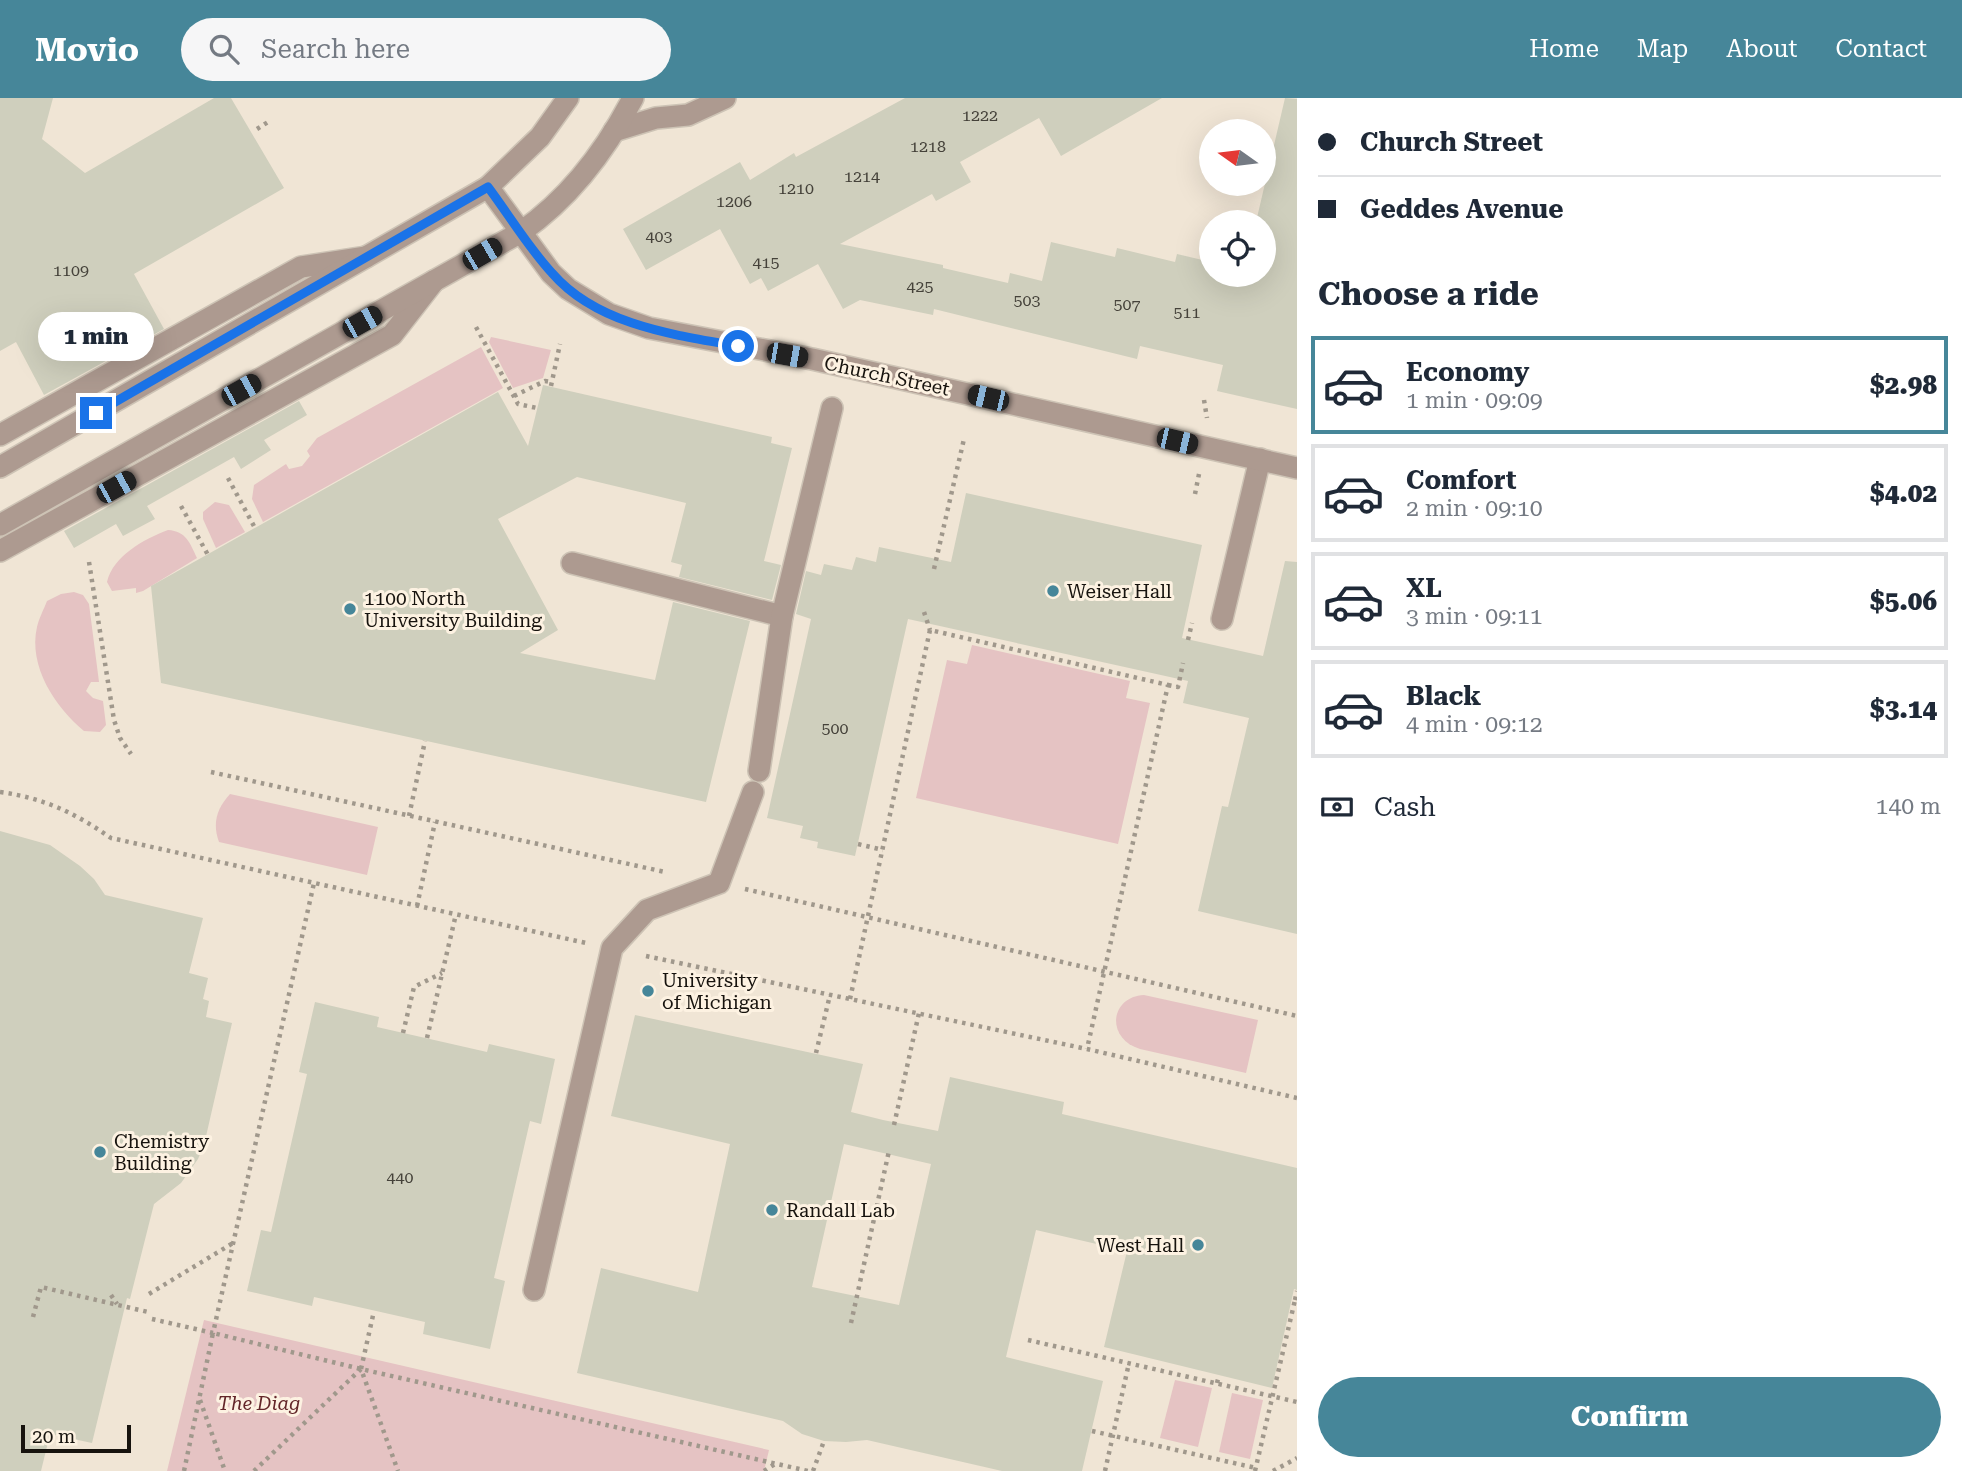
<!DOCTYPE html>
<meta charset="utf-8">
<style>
body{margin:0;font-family:"Roboto Serif",serif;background:#f6f6f7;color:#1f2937;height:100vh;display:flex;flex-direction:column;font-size:26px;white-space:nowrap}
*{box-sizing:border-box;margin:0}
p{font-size:23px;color:#747a83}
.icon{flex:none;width:38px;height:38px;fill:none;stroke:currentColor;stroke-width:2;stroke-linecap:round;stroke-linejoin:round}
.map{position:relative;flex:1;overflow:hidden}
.side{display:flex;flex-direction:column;background:#fff;width:665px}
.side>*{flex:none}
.banner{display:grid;align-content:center;height:154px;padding:0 21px;background:#fff}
.needle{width:46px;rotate:284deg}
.buttons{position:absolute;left:1199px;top:21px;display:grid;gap:14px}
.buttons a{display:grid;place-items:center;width:77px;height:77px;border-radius:50%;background:#fff;box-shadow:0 7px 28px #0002;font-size:35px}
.scale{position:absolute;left:21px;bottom:18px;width:110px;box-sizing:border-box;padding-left:7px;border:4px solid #17130e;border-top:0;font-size:19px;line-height:24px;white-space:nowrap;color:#17130e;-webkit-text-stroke:5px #fdf2e2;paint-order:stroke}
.end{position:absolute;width:32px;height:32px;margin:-16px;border:9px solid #1a73e8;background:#fff;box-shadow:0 0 0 4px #fff}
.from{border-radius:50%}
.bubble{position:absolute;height:49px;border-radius:24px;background:#fff;box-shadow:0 7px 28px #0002;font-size:23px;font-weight:800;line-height:49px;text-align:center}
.car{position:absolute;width:21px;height:42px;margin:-21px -10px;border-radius:9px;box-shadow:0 0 5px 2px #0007;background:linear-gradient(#222 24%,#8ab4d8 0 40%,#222 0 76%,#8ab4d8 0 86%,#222 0)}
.banner b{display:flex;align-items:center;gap:24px;height:66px;font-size:26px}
.banner b+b{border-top:2px solid #e0e1e3}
.banner i{width:18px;height:18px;background:#1f2937}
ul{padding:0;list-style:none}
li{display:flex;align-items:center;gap:21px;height:98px;margin:0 14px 10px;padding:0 7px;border:4px solid #e0e1e3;border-radius:0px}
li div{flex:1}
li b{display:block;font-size:26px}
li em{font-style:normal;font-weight:800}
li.on{border-color:#468699}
li>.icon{width:63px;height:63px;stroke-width:1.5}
h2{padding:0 21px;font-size:32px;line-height:84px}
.pay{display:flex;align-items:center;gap:18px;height:77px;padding:0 21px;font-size:26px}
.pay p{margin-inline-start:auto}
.cta{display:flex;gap:14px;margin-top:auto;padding:14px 21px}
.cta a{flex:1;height:80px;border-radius:42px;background:#468699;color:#fff;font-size:28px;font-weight:800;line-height:80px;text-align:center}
header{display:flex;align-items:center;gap:42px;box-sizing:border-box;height:98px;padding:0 35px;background:#468699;color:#fff}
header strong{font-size:33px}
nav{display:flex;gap:38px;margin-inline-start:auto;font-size:24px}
.search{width:490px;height:63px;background:#f6f6f7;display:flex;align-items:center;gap:18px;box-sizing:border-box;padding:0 24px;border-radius:38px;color:#747a83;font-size:26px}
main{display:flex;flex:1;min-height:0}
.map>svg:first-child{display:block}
.green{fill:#e5c3c3}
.building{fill:#cfcfbd;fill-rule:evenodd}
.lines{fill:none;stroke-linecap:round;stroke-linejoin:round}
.service-casing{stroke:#cdc3b5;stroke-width:24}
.minor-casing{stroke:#cdc3b5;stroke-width:24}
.tertiary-casing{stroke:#cdc3b5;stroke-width:24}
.path{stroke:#a0988c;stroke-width:4.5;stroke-dasharray:3.5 5;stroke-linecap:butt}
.service{stroke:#ad9a90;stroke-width:21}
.minor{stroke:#ad9a90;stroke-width:21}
.tertiary{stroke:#ad9a90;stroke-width:21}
.route{stroke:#1a73e8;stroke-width:9}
.poi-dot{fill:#468699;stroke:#fdf2e2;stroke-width:2.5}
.labels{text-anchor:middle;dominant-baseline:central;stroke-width:6;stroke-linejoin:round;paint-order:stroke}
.number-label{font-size:16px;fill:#45423a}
.street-label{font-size:19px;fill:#17130e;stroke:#fdf2e2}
.poi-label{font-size:19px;fill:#17130e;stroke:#fdf2e2;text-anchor:start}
.park-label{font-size:19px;font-style:italic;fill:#632629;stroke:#fdf2e2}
</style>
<header>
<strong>Movio</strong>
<div class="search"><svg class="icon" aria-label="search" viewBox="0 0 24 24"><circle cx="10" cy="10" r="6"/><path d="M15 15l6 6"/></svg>Search here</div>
<nav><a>Home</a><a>Map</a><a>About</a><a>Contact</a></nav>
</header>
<main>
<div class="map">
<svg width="1297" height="1373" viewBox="0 0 1297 1373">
<rect width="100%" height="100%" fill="#f0e5d5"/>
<g class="green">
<polygon points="491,239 551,252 543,280 513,290 489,244"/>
<polygon points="481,249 503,290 263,424 252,401 254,387 286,366 289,371 302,368 310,358 307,353 317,340"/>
<polygon points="215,404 229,407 245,434 216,450 203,421 203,414"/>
<path d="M168,432C186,433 190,445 197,460L143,493L136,495V490L112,493L107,484C113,458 144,441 168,432Z"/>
<path d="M74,494L83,497L89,506L99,584H91L86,593L93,600L103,603L106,627L100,634L84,633C55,609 28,568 37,529C39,520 44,511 47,503L61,496Z"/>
<polygon points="972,547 1130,583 1126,600 1150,605 1118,746 916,700 947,562 967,566"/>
<path d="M230,696L378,729L367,777L219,744C212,725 217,710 230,696Z"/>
<path d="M1144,897L1258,922L1246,975L1140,951C1106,941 1109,899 1144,897Z"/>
<polygon points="204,1222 769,1352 764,1373 167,1373"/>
<polygon points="1175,1282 1212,1290 1198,1349 1160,1340"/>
<polygon points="1232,1295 1263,1302 1250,1361 1219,1354"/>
</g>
<g class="building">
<polygon points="0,0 53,0 42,41 85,75 214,0 231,0 284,90 134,176 164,231 44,297 16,244 0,253"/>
<polygon points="905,0 1162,0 1061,58 1039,20 960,64 971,84 936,103 932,96 840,146 943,167 943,170 1008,185 1010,175 1042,183 1051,144 1115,159 1117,150 1175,164 1177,156 1211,164 1211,177 1264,177 1264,124 1256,124 1285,0 1297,1 1297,311 1217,293 1223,267 1140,248 1137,261 934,211 933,217 860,202 843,211 818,166 768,193 761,180 750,186 720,131 646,172 623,131 740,64 750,82 794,55 796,59"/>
<polygon points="543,287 772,339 771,345 792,350 764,463 781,467 772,502 679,479 682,467 671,464 686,405 577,379 498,421 558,532 520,555 655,582 673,504 750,523 706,704 161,585 151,488 498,294 528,348"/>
<polygon points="299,303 307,317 264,342 271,352 241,371 234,359 147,408 155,421 123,438 116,426 74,450 64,433"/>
<polygon points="966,395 1202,447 1182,540 1263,558 1285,463 1297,464 1297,836 1198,813 1222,708 1228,709 1249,620 1183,605 1188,583 908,521 855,758 817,750 818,744 800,740 803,728 767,720 811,521 796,516 806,473 821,477 824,466 852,472 856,459 876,464 879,449 951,464"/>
<polygon points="0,733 50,747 80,768 94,781 105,797 203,820 189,875 208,880 203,901 209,903 206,919 232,925 204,1047 198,1061 181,1085 154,1106 130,1201 127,1200 92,1345 50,1336 41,1373 0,1373"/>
<polygon points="315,904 379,919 377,929 487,954 489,946 555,961 541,1026 530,1023 494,1180 505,1183 490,1251 423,1236 425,1224 314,1199 312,1208 247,1193 261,1132 271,1134 307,976 299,974"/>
<path d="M635,917L863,966L851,1014L883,1022L938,1033L950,979L1064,1004L1062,1016L1297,1070V1192L1294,1191L1272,1290L1104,1249L1127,1153L1036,1132L1006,1259L1103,1283L1082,1373H1002L867,1342L846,1344L824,1343L802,1336L783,1323L577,1275L601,1170L698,1194L730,1046L611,1018ZM844,1046L931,1066L899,1207L812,1189Z"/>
</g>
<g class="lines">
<defs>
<g id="service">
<polyline points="0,337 301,169 366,159"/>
<polyline points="0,453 392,237 434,183"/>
<polyline points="572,465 782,518"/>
<polyline points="1222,521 1260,361"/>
<polyline points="759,673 782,518 832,310"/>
<polyline points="534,1192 612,850 647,812 719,785 753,694"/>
</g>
<g id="minor">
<polyline points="614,33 656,20 688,17 725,0"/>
<polyline points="488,89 551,175 568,191 609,216 649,230 812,261 1297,370"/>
</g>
<g id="tertiary">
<polyline points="0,369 488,89 540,39 568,0"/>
<path d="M0,427L521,134C570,100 606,52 633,0"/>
</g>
</defs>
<use href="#service" class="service-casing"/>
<use href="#minor" class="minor-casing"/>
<use href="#tertiary" class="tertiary-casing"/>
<g class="path">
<polyline points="257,31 268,24"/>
<polyline points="476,229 518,306 537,310"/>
<polyline points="551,288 560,246"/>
<polyline points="514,298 545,283 551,284"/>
<polyline points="1204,302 1207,320"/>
<polyline points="228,380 255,430"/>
<polyline points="1195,396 1199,376"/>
<polyline points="181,408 208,457"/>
<polyline points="89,464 114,622 120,640 131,656"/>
<polyline points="934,471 964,341"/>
<polyline points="924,514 930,532"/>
<polyline points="1188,542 1192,525"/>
<polyline points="1168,587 1178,589 1183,565"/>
<polyline points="211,674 665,774"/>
<path d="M0,694C44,700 75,715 111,740L586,845"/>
<polyline points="409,718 425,643"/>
<polyline points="858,746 883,752"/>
<polyline points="745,791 1297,918"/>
<polyline points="417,808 435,724"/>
<polyline points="646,858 1087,951 1297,1000"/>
<polyline points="850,901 930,532 1168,587 1087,951"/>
<polyline points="403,935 414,889 442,875"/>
<polyline points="427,940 456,816"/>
<polyline points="816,955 830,897"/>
<polyline points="894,1027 919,915"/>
<polyline points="149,1196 233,1145"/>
<polyline points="111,1197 117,1206"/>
<polyline points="1295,1202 1297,1193"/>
<polyline points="33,1219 41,1189 148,1214"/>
<polyline points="152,1221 213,1235 314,785"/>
<polyline points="851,1225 889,1053"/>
<polyline points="1028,1242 1297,1304"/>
<polyline points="361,1271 374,1213"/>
<polyline points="1217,1285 1219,1277"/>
<polyline points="200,1302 225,1373"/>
<polyline points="1092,1333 1256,1370"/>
<polyline points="184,1373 213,1235 361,1271 808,1373"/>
<polyline points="254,1373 361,1271 398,1373"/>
<polyline points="764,1373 775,1366"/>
<polyline points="813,1373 824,1343"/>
<polyline points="1105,1373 1129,1265"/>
<polyline points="1255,1373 1295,1202 1297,1202"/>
<polyline points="1273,1373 1297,1360"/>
</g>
<use href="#service" class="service"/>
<use href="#minor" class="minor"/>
<use href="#tertiary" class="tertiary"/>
</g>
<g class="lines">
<path class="route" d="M96,315L488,89C509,117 528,149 552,175C597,227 674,237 738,248"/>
</g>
<g class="poi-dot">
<circle cx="1053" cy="493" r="7"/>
<circle cx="350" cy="511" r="7"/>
<circle cx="648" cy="893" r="7"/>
<circle cx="100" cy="1054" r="7"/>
<circle cx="772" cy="1112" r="7"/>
<circle cx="1198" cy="1147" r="7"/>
</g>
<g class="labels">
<g class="number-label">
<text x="980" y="17">1222</text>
<text x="928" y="48">1218</text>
<text x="862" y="78">1214</text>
<text x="796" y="90">1210</text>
<text x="734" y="103">1206</text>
<text x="659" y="138">403</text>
<text x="766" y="164">415</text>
<text x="71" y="172">1109</text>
<text x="920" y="188">425</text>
<text x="1027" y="202">503</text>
<text x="1127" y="206">507</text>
<text x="1187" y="214">511</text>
<text x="835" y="630">500</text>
<text x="400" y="1079">440</text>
</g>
<g class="street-label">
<text transform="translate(887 278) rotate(12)">Church Street</text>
</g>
<g class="poi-label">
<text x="1067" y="493">Weiser Hall</text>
<text x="364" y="500">1100 North<tspan x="364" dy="22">University Building</tspan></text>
<text x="662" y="882">University<tspan x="662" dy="22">of Michigan</tspan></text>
<text x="114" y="1043">Chemistry<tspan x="114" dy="22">Building</tspan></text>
<text x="786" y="1112">Randall Lab</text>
<text x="1184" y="1147" text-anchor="end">West Hall</text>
</g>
<g class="park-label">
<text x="259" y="1305">The Diag</text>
</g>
</g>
</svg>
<div class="buttons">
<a><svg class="needle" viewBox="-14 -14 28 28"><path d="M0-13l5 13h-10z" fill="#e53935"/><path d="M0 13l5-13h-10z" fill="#747a83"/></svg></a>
<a><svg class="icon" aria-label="locate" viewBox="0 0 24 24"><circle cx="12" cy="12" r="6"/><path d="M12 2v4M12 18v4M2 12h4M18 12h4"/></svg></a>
</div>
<div class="scale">20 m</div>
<i class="end from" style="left:738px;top:248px"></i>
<i class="end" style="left:96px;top:315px"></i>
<div class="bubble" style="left:38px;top:214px;width:116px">1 min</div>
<i class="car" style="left:482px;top:156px;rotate:60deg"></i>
<i class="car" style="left:362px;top:224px;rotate:61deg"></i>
<i class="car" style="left:787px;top:257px;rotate:100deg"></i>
<i class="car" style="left:241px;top:292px;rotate:61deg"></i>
<i class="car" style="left:988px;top:300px;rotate:283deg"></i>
<i class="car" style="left:1177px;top:343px;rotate:103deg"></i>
<i class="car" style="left:116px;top:389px;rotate:61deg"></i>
</div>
<section class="side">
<div class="banner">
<b><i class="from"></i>Church Street</b>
<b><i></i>Geddes Avenue</b>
</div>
<h2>Choose a ride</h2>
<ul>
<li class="on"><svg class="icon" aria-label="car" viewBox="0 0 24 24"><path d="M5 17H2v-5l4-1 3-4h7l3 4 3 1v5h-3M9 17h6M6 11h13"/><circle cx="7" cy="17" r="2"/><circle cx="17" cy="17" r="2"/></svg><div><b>Economy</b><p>1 min · 09:09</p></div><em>$2.98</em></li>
<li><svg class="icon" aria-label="car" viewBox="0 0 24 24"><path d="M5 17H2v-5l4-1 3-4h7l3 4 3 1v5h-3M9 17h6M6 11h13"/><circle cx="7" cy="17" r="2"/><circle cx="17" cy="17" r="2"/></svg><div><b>Comfort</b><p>2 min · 09:10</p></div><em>$4.02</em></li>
<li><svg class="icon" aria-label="car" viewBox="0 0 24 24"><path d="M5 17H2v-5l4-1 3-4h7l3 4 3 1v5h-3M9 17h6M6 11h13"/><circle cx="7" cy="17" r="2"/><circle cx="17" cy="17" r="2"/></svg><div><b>XL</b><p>3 min · 09:11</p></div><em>$5.06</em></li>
<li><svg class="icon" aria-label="car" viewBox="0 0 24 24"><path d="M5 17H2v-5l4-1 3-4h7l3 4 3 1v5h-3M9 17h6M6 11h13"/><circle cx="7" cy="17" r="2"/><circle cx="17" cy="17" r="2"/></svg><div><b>Black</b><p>4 min · 09:12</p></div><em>$3.14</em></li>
</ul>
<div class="pay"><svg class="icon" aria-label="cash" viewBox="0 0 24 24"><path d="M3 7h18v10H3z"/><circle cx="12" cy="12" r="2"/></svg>Cash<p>140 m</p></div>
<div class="cta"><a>Confirm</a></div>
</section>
</main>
